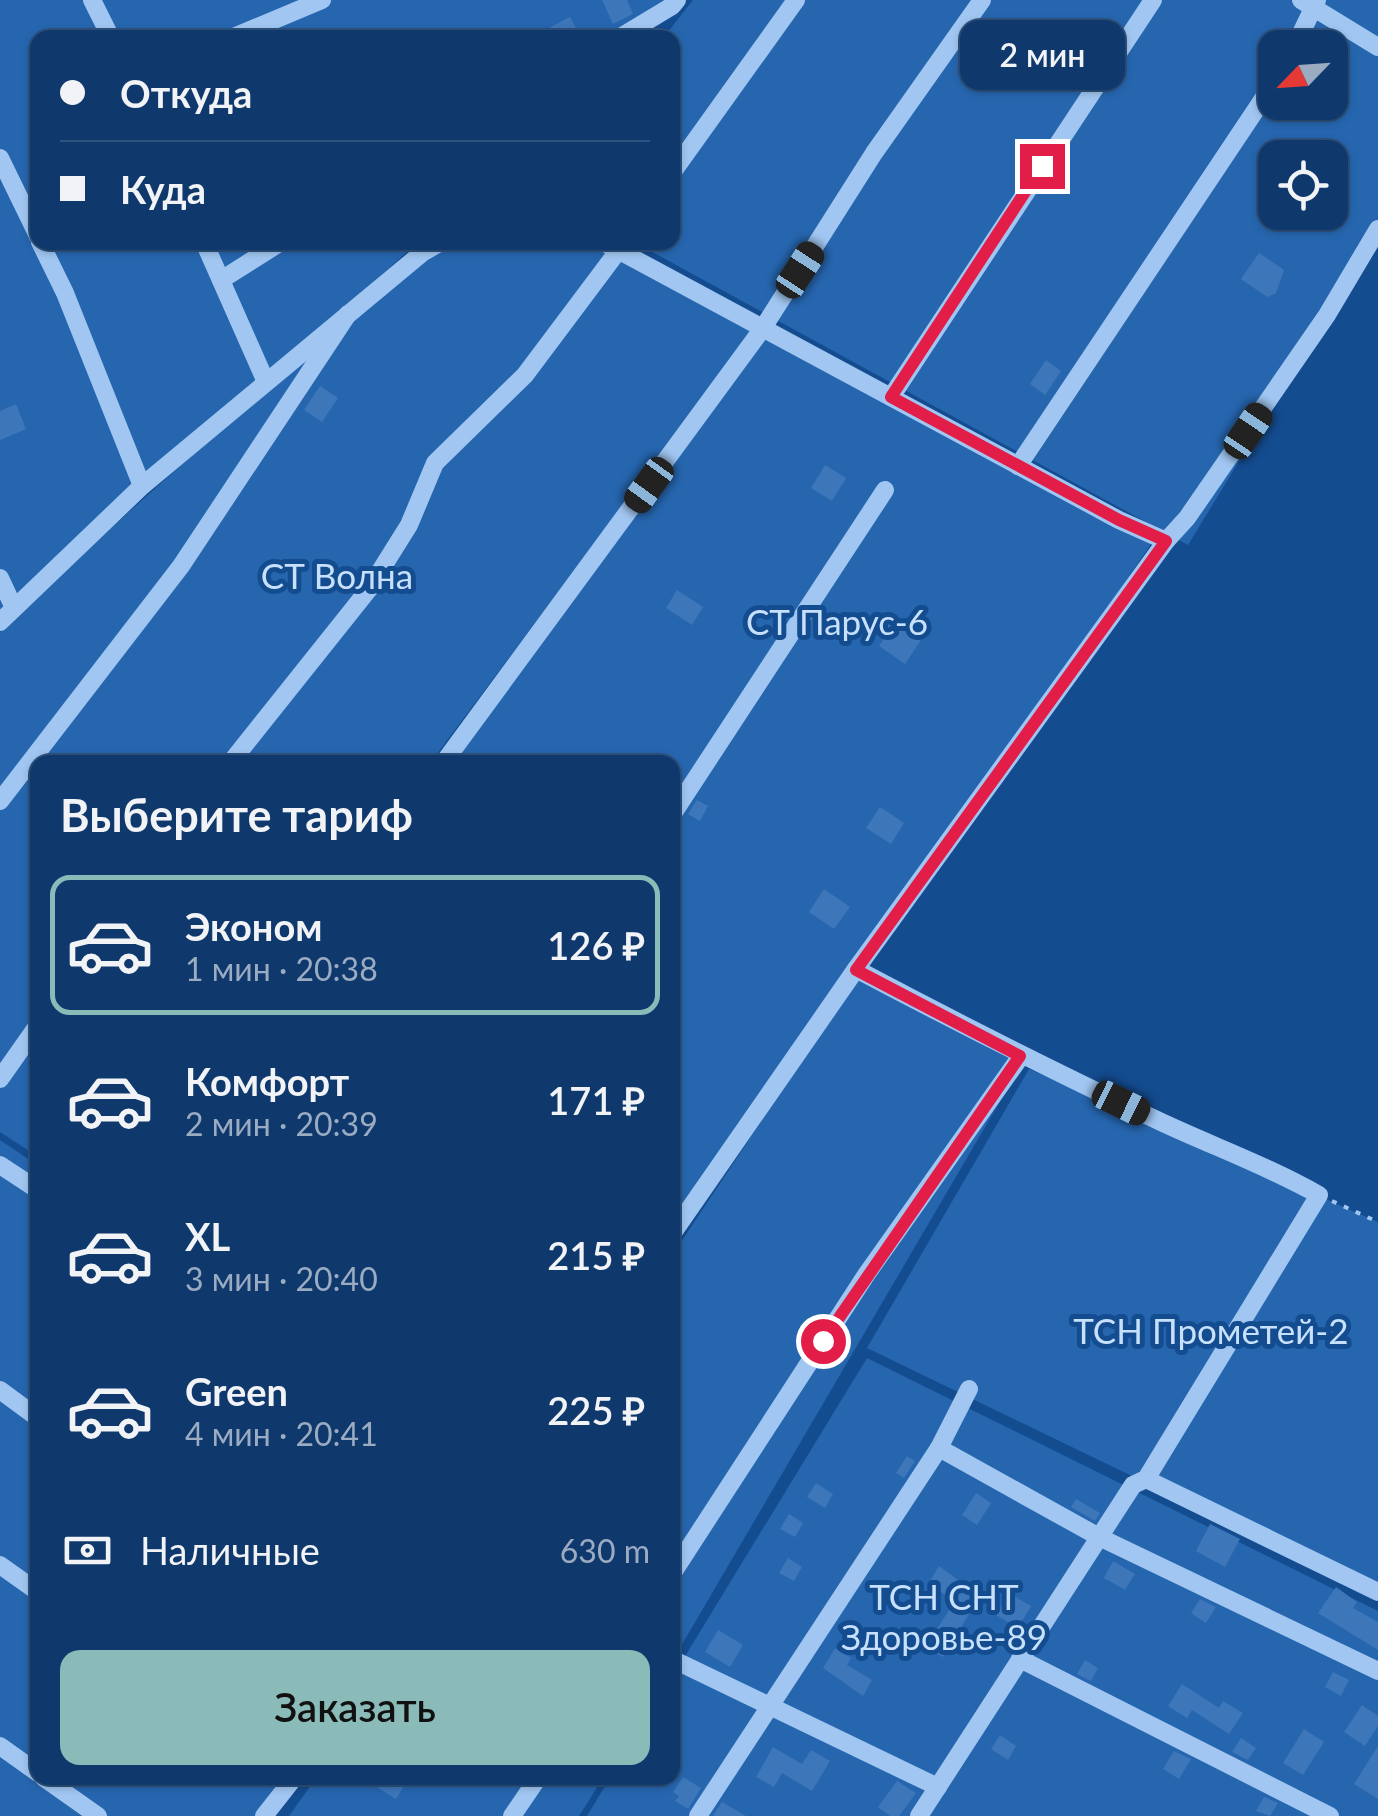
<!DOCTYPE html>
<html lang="ru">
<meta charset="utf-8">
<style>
body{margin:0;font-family:Lato,sans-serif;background:#184072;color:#f1f3f6;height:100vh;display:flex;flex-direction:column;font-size:38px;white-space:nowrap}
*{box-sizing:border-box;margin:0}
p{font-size:32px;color:#9bacc2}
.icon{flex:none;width:55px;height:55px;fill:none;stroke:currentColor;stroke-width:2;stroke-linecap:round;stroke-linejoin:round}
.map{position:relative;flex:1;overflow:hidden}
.details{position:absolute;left:30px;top:755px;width:650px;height:1030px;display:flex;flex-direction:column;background:#0f396c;border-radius:20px;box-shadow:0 2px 8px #0004,0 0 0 2px #2f537f}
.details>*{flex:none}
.guide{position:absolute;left:30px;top:30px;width:650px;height:220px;border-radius:20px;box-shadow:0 2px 8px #0004,0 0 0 2px #2f537f;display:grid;align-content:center;height:220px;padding:0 30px;background:#0f396c}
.needle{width:65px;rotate:245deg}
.controls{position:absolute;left:1258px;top:30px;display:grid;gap:20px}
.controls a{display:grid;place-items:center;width:90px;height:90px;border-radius:20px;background:#0f396c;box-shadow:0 2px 8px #0004,0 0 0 2px #2f537f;font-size:50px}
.end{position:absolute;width:45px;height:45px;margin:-22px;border:12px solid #e11d48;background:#fff;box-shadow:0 0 0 5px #fff}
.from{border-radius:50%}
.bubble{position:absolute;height:70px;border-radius:20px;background:#0f396c;box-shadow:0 2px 8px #0004,0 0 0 2px #2f537f;font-size:32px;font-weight:600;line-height:70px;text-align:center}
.car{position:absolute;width:30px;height:60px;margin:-30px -15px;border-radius:12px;box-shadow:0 0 8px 2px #0007;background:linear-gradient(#222 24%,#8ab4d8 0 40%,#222 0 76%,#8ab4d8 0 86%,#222 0)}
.guide b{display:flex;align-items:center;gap:35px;height:95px;font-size:38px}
.guide b+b{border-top:2px solid #2f537f}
.guide i{width:25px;height:25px;background:#f1f3f6}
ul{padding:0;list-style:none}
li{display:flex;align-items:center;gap:30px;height:140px;margin:0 20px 15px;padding:0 10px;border:5px solid transparent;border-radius:20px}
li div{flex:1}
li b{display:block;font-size:38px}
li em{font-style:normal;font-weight:600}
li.current{border-color:#8bbbb9}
li>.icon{width:90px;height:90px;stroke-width:1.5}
h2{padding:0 30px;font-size:45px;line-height:120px}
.pay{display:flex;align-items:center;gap:25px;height:110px;padding:0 30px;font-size:38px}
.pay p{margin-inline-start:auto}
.cta{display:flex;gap:20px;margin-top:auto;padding:20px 30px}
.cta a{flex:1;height:115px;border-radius:20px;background:#8bbbb9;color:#111;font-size:40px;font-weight:600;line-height:115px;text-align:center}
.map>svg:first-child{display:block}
.green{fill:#2666af;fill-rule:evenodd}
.building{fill:#3d76b9}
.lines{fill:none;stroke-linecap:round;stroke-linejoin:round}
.path{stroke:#a0c6f1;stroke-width:4;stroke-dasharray:5 8;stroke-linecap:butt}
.minor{stroke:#a0c6f1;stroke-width:18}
.route{stroke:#e11d48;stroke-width:12}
.labels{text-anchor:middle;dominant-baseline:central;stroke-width:10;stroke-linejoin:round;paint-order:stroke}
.park-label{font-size:35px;fill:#c7e0fc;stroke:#144c90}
</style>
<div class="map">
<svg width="1378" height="1816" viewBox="0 0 1378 1816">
<rect width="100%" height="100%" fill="#144c90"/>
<g class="green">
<polygon points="0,0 672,0 643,37 38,38 38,242 417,243 0,619"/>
<path d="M693,0H1378V233L1188,545L636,243L672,242V38L664,37ZM1275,48H1330V102H1275ZM1275,158H1330V212H1275Z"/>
<polygon points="429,243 608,243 753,331 431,762 38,762 37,1156 0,1132 0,632 62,572"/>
<polygon points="765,338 1151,544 856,977 1022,1064 677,1653 672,1650 673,1254 838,1006 673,1246 672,762 453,762"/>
<polygon points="1029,1069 1378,1222 1378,1595 867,1348"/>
<polygon points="0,1140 37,1165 38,1778 300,1778 272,1816 0,1816"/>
<polygon points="867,1358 1378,1611 1378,1816 587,1816 610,1778 672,1778 673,1676"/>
<polygon points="316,1778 603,1778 579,1816 289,1816"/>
</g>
<g class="building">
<polygon points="602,0 627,0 633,14 613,24"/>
<polygon points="570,17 577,30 563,38 554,38 549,28"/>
<polygon points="1259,253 1284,270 1276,293 1267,297 1241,279"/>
<polygon points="1046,360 1061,371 1045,395 1030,384"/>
<polygon points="320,386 338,398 322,422 304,410"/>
<polygon points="16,404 26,429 0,440 0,411"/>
<polygon points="825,465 846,478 832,501 811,488"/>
<polygon points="677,590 703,607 692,625 666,608"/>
<polygon points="892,616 923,637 905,664 879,646 885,637 880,633"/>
<polygon points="697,800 708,806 700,821 688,814"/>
<polygon points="880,807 904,823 891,844 866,828"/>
<polygon points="824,889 850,907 834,929 809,912"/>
<polygon points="907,1456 915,1461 904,1478 896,1473"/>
<polygon points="816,1483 833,1494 825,1508 807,1497"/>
<polygon points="976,1493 991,1503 977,1525 962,1515"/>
<polygon points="1076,1499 1100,1513 1095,1521 1071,1507"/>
<polygon points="789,1514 803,1523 795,1537 780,1529"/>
<polygon points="1210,1524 1240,1539 1225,1567 1196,1551"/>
<polygon points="788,1558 802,1567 794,1581 779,1573"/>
<polygon points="1113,1561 1135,1574 1125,1590 1104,1578"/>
<polygon points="939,1566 980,1596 943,1657 925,1647 955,1601 928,1584"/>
<polygon points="1336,1587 1357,1602 1353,1608 1378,1622 1378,1650 1318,1613"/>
<polygon points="1009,1593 1031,1606 1018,1628 996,1615"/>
<polygon points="1200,1599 1216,1607 1206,1623 1191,1613"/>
<polygon points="718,1630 743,1645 730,1667 705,1652"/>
<polygon points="835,1648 851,1658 847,1665 872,1680 863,1696 823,1668"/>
<polygon points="1085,1660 1098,1668 1091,1681 1077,1674"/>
<polygon points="1333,1672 1349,1680 1341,1696 1325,1687"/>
<polygon points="1182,1684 1219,1708 1223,1701 1243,1713 1229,1734 1192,1710 1187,1718 1168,1706"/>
<polygon points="1362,1705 1378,1716 1378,1726 1365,1746 1344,1732"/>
<polygon points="1304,1729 1324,1742 1303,1775 1283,1763"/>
<polygon points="1000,1735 1016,1746 1008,1760 991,1749"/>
<polygon points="1241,1738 1256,1748 1248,1760 1232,1752"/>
<polygon points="1378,1746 1378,1799 1354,1784"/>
<polygon points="773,1747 802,1764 811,1750 830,1761 812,1791 782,1773 774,1787 756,1777"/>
<polygon points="1174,1751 1191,1759 1179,1779 1163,1769"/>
<polygon points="683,1777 701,1788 688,1809 675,1801 679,1796 673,1792"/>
<polygon points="362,1778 409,1778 396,1799"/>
<polygon points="897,1781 916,1793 899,1816 890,1816 878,1807"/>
<polygon points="1264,1797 1278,1803 1270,1816 1256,1811"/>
<polygon points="722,1802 746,1816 713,1816"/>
</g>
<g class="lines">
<polyline class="path" points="1332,1201 1378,1222"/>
<g class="minor">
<polyline points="92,0 111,38"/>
<polyline points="1301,0 1378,47"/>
<polyline points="231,38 322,0"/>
<polyline points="619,38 672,6 677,0"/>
<polyline points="1294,48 1317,0"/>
<polyline points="0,158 38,236"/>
<polyline points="672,173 796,0"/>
<polyline points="40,242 65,293 142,486"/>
<polyline points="204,242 266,382"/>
<polyline points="603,242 1119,520 1166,541 1187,518 1327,315 1378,229"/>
<polyline points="221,280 281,242"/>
<polyline points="891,397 1153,0"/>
<polyline points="1018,466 1275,81"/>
<polyline points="0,578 14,608"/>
<polyline points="0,622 142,486 422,253 441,242"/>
<polyline points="231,762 369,589 409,525 435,463 525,375 624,243"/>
<polyline points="444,762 763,328 874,153 982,0"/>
<polyline points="0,801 181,566 348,314"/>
<polyline points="672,815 885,490"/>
<path d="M856,969C956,1022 1057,1073 1159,1121C1212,1146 1268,1166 1319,1195L1146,1479L1133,1485L919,1816"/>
<polyline points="0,1079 38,1025"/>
<polyline points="0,1165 38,1190"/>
<polyline points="672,1234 856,969 1166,541"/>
<polyline points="0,1390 38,1418"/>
<polyline points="939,1448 1099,1537 1378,1671"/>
<polyline points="1146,1479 1378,1592"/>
<polyline points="0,1565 38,1592"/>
<polyline points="672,1574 866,1275 1021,1056"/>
<polyline points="672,1659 938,1787"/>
<polyline points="1020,1659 1330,1816"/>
<polyline points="0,1746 38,1773"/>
<polyline points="44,1778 98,1816"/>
<polyline points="264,1816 294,1778"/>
<polyline points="512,1816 538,1778"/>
<polyline points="698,1816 939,1448 969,1389"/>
</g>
</g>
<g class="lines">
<polyline class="route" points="823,1341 1020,1056 856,970 1166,541 1119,520 891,397 1042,166"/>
</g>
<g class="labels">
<g class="park-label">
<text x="337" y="575">СТ Волна</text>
<text x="837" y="621">СТ Парус-6</text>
<text x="1211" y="1330">ТСН Прометей-2</text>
<text x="944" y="1596">ТСН СНТ<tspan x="944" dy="40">Здоровье-89</tspan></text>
</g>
</g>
</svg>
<div class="controls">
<a><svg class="needle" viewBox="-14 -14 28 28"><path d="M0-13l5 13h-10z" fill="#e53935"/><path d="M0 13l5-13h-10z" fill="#9bacc2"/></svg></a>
<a><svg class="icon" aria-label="locate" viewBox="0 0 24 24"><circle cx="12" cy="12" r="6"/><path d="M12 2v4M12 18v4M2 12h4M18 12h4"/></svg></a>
</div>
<i class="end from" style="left:823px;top:1341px"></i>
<i class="end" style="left:1042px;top:166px"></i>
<div class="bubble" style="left:960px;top:20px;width:165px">2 мин</div>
<i class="car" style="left:800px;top:270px;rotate:33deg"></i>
<i class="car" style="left:1248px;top:431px;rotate:34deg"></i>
<i class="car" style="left:649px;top:485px;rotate:216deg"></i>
<i class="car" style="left:1121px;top:1103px;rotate:116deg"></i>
<div class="guide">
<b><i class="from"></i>Откуда</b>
<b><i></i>Куда</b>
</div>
<section class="details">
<h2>Выберите тариф</h2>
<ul>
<li class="current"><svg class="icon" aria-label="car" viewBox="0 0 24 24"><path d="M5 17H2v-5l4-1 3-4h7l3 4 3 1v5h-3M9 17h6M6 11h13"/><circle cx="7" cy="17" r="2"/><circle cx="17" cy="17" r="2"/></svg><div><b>Эконом</b><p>1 мин · 20:38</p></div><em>126 ₽</em></li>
<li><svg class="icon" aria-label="car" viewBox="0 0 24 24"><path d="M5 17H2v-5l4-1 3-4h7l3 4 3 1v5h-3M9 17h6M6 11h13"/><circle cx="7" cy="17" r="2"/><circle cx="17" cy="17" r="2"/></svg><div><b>Комфорт</b><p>2 мин · 20:39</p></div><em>171 ₽</em></li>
<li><svg class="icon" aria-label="car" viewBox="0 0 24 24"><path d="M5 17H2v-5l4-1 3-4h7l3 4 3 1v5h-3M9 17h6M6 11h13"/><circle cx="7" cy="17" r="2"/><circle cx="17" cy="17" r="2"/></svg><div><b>XL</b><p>3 мин · 20:40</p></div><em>215 ₽</em></li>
<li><svg class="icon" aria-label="car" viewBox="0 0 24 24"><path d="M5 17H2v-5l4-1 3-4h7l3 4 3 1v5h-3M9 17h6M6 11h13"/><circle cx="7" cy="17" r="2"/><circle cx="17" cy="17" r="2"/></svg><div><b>Green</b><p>4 мин · 20:41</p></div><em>225 ₽</em></li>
</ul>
<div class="pay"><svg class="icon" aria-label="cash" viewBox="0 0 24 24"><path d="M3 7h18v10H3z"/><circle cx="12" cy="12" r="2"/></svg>Наличные<p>630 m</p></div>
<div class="cta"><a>Заказать</a></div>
</section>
</div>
